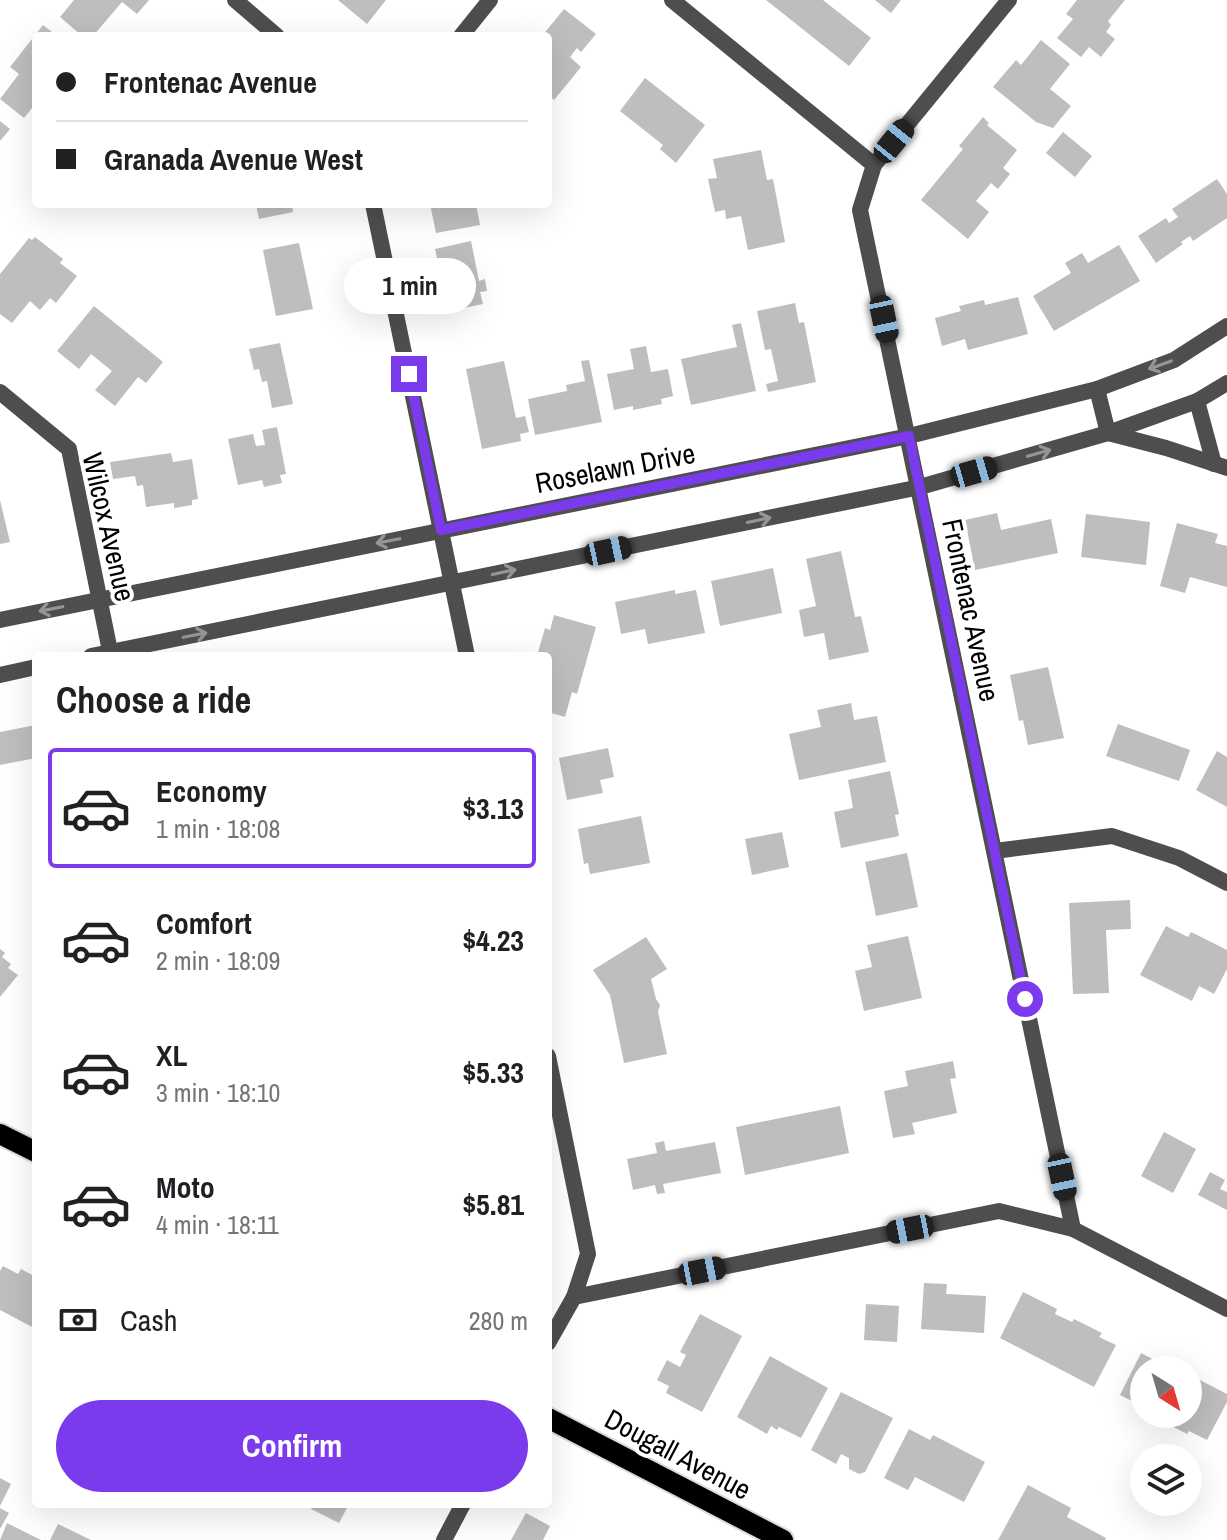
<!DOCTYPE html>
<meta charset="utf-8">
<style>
body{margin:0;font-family:"Archivo Narrow",sans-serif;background:#f2f2f2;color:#202124;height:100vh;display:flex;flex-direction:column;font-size:30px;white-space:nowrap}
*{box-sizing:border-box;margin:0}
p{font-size:26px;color:#757577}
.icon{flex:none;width:44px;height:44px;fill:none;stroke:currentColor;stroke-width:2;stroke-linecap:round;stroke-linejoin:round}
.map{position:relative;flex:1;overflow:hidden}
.drawer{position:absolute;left:32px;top:652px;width:520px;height:856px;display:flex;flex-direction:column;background:#fff;border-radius:8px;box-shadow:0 8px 32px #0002}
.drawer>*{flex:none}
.hud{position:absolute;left:32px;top:32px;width:520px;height:176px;border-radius:8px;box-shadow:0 8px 32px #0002;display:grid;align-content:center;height:176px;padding:0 24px;background:#fff}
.needle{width:52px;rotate:143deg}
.buttons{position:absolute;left:1130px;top:1356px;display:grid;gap:16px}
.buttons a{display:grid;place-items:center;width:72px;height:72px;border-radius:50%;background:#fff;box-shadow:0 8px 32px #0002;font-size:40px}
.end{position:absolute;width:36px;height:36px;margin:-18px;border:10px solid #7c3aed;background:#fff;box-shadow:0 0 0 4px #fff}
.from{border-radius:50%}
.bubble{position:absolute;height:56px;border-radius:28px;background:#fff;box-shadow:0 8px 32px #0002;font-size:26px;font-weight:700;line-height:56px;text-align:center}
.car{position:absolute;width:24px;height:48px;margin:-24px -12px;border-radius:10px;box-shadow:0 0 6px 2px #0007;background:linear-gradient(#222 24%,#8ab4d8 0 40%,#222 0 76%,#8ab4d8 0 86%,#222 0)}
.hud b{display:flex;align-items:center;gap:28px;height:76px;font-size:30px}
.hud b+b{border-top:2px solid #e0e0e0}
.hud i{width:20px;height:20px;background:#202124}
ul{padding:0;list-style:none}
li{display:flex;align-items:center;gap:24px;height:120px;margin:0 16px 12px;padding:0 8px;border:4px solid transparent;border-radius:8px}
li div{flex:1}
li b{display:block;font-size:30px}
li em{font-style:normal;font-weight:700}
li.active{border-color:#7c3aed}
li>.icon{width:72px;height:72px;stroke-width:1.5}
h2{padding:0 24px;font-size:36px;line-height:96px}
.pay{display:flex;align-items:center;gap:20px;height:88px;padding:0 24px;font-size:30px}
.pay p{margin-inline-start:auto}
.action{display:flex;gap:16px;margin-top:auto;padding:16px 24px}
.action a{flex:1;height:92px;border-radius:48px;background:#7c3aed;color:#fff;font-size:32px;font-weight:700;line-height:92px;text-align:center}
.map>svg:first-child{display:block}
.building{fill:#bebebe}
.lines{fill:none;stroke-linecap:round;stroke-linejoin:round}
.primary-casing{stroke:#dbdbdb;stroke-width:24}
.minor{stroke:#4e4e4e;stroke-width:16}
.primary{stroke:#000;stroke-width:20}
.oneway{stroke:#959595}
.route{stroke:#7c3aed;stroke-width:10}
.labels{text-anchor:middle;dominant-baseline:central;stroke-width:8;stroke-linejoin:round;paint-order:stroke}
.street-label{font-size:28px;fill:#000;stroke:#fff}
</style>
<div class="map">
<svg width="1227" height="1540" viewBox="0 0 1227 1540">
<rect width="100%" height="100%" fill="#fff"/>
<g class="building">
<polygon points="74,0 149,0 137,14 122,2 93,36 82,36 60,17"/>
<polygon points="338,0 386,0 367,24"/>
<polygon points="766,0 823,0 871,38 849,66"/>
<polygon points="875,0 901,0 891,13"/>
<polygon points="1077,0 1125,0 1108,21 1111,25 1106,32 1115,39 1101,57 1089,47 1081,57 1057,38 1073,19 1066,14"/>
<polygon points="564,9 596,34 581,52 577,48 570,57 581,67 554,100 548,95 548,36 542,36"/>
<polygon points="43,25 57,36 36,36 36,103 24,118 0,99 19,74 10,67"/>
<polygon points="1041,40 1070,64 1050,89 1071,106 1053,128 1036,122 993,87 1016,60 1021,65"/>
<polygon points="645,78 705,125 676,163 660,149 663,145 620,111"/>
<polygon points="983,117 989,123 987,125 1017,150 1003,168 1010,174 998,189 991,183 976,201 989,212 968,239 921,200 963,149 959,146"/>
<polygon points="0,121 10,129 0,141"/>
<polygon points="1063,132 1092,156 1075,177 1046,153"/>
<polygon points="761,150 767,180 773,179 785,242 748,250 741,216 726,219 725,210 715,212 708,179 717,178 713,159"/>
<polygon points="1217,179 1227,194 1227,218 1193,241 1190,236 1181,242 1183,244 1156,263 1138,236 1166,218 1169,223 1178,217 1172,209"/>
<polygon points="256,204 292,204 293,212 259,219"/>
<polygon points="430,204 476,204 480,225 436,233"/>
<polygon points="35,237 63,259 60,263 77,276 56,303 50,298 40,310 30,301 12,323 0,314 0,274 29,238 32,240"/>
<polygon points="471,241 479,281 485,279 487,291 480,292 483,304 449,311 435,249"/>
<polygon points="299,243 313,309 276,316 263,250"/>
<polygon points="1119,245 1140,281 1054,331 1033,296 1071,273 1065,263 1082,253 1088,263"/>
<polygon points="1018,297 1028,334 968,350 965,339 942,346 935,318 961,311 959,306 984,300 985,305"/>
<polygon points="795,303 799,323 804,322 816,382 768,392 766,384 778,381 771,349 765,350 757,311"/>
<polygon points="94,306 163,362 146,383 138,377 115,406 95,390 112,371 91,354 79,369 57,351"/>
<polygon points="741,323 756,391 691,405 681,359 737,347 732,325"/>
<polygon points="280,343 293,404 272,408 267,381 262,382 259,369 254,370 249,349"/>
<polygon points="646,346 651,372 668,369 673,396 661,399 662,404 633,410 633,406 614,410 607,374 634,369 630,349"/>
<polygon points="589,360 602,422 535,435 528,399 567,391 566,385 585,381 581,361"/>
<polygon points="504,361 516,418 525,416 529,432 520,434 521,441 482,449 466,369"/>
<polygon points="277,427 286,474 280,475 282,483 264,487 262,480 238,485 228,439 253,434 256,446 265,445 262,430"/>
<polygon points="171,453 173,462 192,459 198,499 192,500 192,505 174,508 174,503 146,507 143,485 137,486 135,476 113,479 110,462"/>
<polygon points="0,500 10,542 0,544"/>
<polygon points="997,513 1001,530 1051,519 1058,553 975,570 965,520"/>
<polygon points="1086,514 1150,522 1146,565 1081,557"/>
<polygon points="1177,523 1218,534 1215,543 1227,546 1227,587 1190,577 1185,593 1160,586"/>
<polygon points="841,551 855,617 861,616 869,652 829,660 824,633 804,637 799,610 816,606 806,559"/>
<polygon points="773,568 782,613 720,626 711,581"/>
<polygon points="675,590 675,594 696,590 705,633 648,644 645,629 621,634 615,602"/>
<polygon points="554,615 596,627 577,694 572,692 565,717 548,712 548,656 537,656 545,628 550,630"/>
<polygon points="1048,667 1064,738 1028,745 1023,720 1019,721 1010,675"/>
<polygon points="851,703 854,720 877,716 886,762 799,780 789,734 821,727 817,710"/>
<polygon points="1118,724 1190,750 1179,781 1106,756"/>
<polygon points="36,725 36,758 0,765 0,732"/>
<polygon points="608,748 614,777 600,780 603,793 567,800 559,758"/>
<polygon points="1217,751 1227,757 1227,807 1196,790"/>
<polygon points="890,771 899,814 895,815 899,836 841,848 834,812 853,808 848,780"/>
<polygon points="641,816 650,863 590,874 588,863 584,864 578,829"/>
<polygon points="782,832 789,867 752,875 745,839"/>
<polygon points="907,853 918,907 876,916 865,862"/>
<polygon points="1130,900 1131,929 1106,930 1109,993 1073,994 1069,903"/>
<polygon points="1166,926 1188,937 1191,932 1227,950 1227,969 1214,994 1199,986 1192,1001 1140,975"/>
<polygon points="908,936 922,998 864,1011 855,971 872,967 867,945"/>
<polygon points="646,937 667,969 651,979 656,999 660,1005 658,1012 667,1054 624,1063 610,995 593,970"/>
<polygon points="0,949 5,953 2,957 11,964 8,968 18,975 0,997"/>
<polygon points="953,1061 956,1078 950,1079 957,1113 912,1123 915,1134 893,1138 884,1091 908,1086 905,1071"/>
<polygon points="840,1106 849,1153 745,1175 736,1127"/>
<polygon points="1164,1132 1196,1149 1173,1193 1141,1176"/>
<polygon points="664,1141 666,1151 715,1142 721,1173 663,1184 665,1193 657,1194 655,1185 633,1190 627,1159 657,1153 655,1143"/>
<polygon points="1210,1172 1225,1180 1220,1189 1227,1192 1227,1210 1198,1195"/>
<polygon points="3,1266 18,1274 21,1269 36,1277 36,1329 0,1310 0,1271"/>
<polygon points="924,1283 947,1284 946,1294 986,1296 984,1333 921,1329"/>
<polygon points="1023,1292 1057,1309 1055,1314 1072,1322 1074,1319 1102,1333 1099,1337 1116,1345 1094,1387 1000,1338"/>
<polygon points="866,1304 899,1306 897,1342 864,1340"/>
<polygon points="700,1314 742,1336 702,1412 666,1393 669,1386 657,1380 667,1360 680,1367 686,1355 680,1352"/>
<polygon points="1141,1353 1174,1370 1144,1370 1144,1407 1120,1395"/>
<polygon points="770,1356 828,1388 801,1438 779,1427 777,1430 771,1426 767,1434 737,1417"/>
<polygon points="1188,1377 1193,1380 1194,1377 1227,1394 1227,1402 1207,1440 1189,1431 1187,1434 1148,1414 1188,1414"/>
<polygon points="841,1392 893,1418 865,1472 859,1474 849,1469 849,1458 841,1454 836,1464 811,1450"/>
<polygon points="909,1429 930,1440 933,1435 985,1462 964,1502 915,1477 908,1490 884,1478"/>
<polygon points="0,1478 11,1484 0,1506"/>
<polygon points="1028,1485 1071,1508 1067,1517 1106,1538 1105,1540 998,1540"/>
<polygon points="314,1504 349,1504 339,1523 311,1509"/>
<polygon points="0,1508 9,1513 0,1529"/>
<polygon points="526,1513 550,1526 543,1540 511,1540"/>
<polygon points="7,1523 41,1540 0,1540"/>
<polygon points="58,1524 91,1540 50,1540"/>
</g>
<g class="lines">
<defs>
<g id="primary">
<polyline points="0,1134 36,1152"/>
<polyline points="548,1418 783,1540"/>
</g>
</defs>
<use href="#primary" class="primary-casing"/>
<g class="minor">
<polyline points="235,0 277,36"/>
<polyline points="672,0 874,165 860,210 1073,1229"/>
<polyline points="461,36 490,0"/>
<polyline points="874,165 1009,0"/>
<polyline points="373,204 467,656"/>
<polyline points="1097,389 1108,433 1166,448 1227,468"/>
<polyline points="0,392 69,449 111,656"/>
<polyline points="1197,401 1214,464"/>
<polyline points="0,620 909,436 1097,389 1174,360 1227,326"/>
<polyline points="91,656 920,487 1108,433 1197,401 1227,383"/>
<polyline points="0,675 36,667"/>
<polyline points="995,851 1112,836 1179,858 1227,883"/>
<polyline points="548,1056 588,1254 574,1297 548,1343"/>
<polyline points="574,1297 999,1211 1073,1229 1227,1309"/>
<polyline points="444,1540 463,1504"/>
</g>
<use href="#primary" class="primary"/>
</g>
<defs><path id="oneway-shaft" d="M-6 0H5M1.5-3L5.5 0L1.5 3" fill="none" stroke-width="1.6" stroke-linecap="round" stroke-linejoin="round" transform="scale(2)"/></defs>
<g class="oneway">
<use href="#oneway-shaft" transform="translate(1160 365) rotate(160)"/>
<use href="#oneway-shaft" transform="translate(1039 453) rotate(-16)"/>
<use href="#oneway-shaft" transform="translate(759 520) rotate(-12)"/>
<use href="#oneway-shaft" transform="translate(388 541) rotate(169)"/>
<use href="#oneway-shaft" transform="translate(504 572) rotate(-12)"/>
<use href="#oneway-shaft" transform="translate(51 609) rotate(169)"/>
<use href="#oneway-shaft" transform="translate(195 635) rotate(-11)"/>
</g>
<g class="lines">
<polyline class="route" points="409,374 441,530 909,436 1025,999"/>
</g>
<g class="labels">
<g class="street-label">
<text transform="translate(615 468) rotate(-11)">Roselawn Drive</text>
<text transform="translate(109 527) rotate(77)">Wilcox Avenue</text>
<text transform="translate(971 610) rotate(78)">Frontenac Avenue</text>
<text transform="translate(678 1454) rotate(28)">Dougall Avenue</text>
</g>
</g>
</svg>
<div class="buttons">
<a><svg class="needle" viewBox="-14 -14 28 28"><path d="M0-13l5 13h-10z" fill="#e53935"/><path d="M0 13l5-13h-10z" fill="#757577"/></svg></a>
<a><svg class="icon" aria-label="layers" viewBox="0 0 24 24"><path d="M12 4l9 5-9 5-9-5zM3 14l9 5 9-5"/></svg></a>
</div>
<i class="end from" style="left:1025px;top:999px"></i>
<i class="end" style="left:409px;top:374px"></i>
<div class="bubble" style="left:344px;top:258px;width:132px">1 min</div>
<i class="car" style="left:894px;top:141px;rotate:39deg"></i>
<i class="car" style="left:884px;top:319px;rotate:168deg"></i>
<i class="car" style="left:974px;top:472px;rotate:74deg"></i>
<i class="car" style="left:608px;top:551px;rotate:78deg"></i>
<i class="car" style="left:1062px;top:1177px;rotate:168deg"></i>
<i class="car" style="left:910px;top:1229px;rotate:259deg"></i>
<i class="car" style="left:702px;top:1271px;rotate:79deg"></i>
<div class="hud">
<b><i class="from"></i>Frontenac Avenue</b>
<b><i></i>Granada Avenue West</b>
</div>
<section class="drawer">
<h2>Choose a ride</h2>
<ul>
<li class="active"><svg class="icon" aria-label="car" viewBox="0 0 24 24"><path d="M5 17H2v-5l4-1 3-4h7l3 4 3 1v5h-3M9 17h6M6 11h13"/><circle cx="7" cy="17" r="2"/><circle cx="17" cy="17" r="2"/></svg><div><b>Economy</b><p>1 min · 18:08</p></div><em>$3.13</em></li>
<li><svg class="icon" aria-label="car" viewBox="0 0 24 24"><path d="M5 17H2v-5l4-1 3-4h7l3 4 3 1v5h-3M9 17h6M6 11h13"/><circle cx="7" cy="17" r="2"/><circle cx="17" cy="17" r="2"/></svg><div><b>Comfort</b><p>2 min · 18:09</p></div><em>$4.23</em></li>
<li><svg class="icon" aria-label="car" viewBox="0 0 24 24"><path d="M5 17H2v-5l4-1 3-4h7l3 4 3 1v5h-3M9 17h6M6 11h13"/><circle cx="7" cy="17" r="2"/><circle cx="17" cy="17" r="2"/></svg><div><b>XL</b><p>3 min · 18:10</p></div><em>$5.33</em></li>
<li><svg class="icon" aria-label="car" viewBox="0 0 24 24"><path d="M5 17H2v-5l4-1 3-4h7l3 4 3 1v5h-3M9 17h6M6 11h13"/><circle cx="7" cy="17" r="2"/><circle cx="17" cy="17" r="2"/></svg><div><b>Moto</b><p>4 min · 18:11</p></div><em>$5.81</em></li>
</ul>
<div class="pay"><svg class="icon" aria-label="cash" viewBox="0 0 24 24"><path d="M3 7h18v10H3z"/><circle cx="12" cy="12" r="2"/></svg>Cash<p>280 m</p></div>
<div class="action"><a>Confirm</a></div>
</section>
</div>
